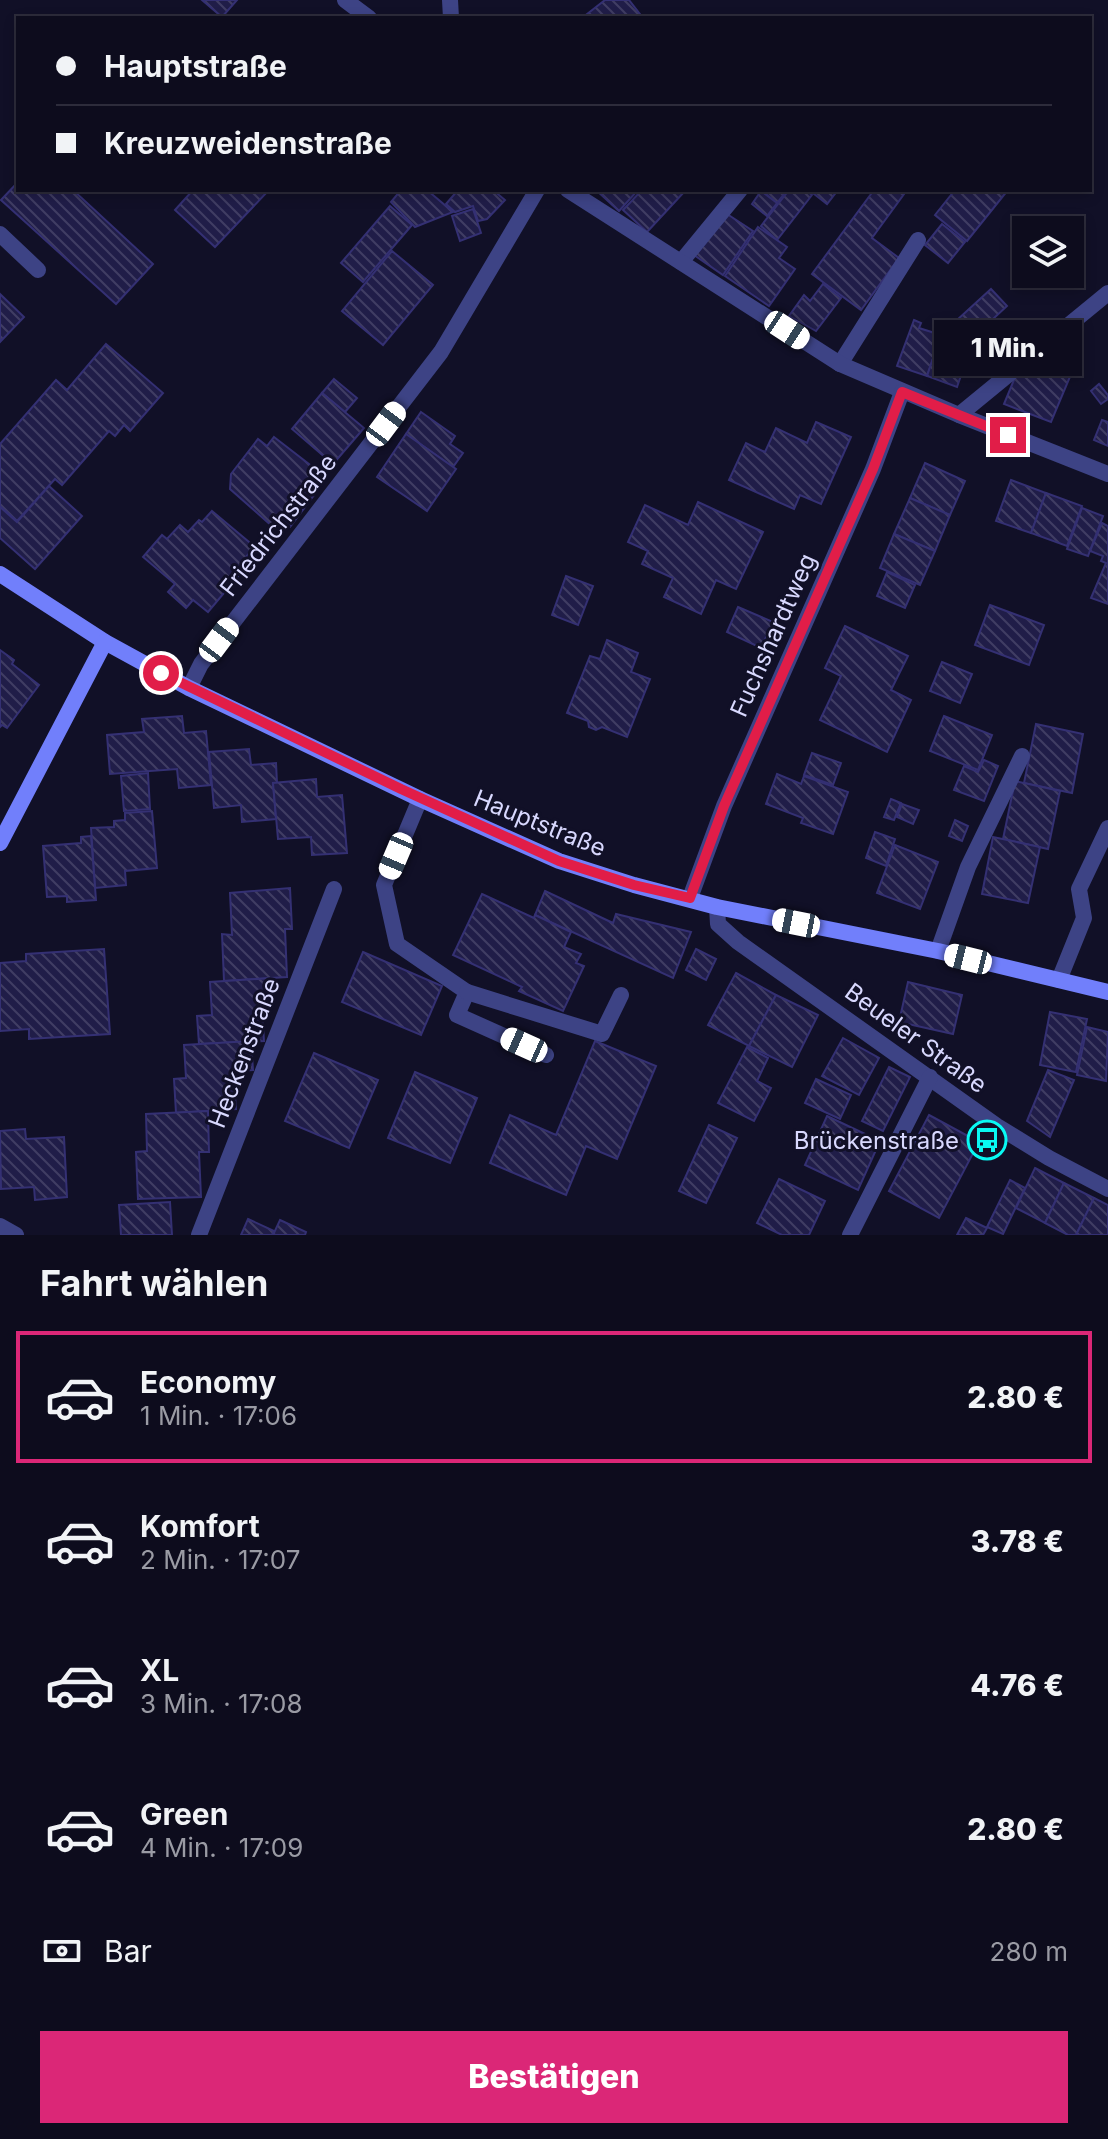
<!DOCTYPE html>
<html lang="de">
<meta charset="utf-8">
<style>
body{margin:0;font-family:Inter,sans-serif;background:#161526;color:#f1f3f6;height:100vh;display:flex;flex-direction:column;font-size:30px;white-space:nowrap}
*{box-sizing:border-box;margin:0}
p{font-size:26px;color:#9a9ba4}
.icon{flex:none;width:44px;height:44px;fill:none;stroke:currentColor;stroke-width:2;stroke-linecap:round;stroke-linejoin:round}
.map{position:relative;height:1235px;overflow:hidden}
.side{display:flex;flex-direction:column;background:#0d0c1d;flex:1}
.side>*{flex:none}
.guide{position:absolute;left:16px;top:16px;width:1076px;height:176px;border-radius:0px;box-shadow:0 4px 12px #0003,0 0 0 2px #2d2c3b;display:grid;align-content:center;height:176px;padding:0 40px;background:#0d0c1d}
.buttons{position:absolute;left:1012px;top:216px;display:grid;gap:16px}
.buttons a{display:grid;place-items:center;width:72px;height:72px;border-radius:0px;background:#0d0c1d;box-shadow:0 4px 12px #0003,0 0 0 2px #2d2c3b;font-size:40px}
.end{position:absolute;width:36px;height:36px;margin:-18px;border:10px solid #e11d48;background:#fff;box-shadow:0 0 0 4px #fff}
.from{border-radius:50%}
.bubble{position:absolute;height:56px;border-radius:0px;background:#0d0c1d;box-shadow:0 4px 12px #0003,0 0 0 2px #2d2c3b;font-size:26px;font-weight:800;line-height:56px;text-align:center}
.car{position:absolute;width:24px;height:48px;margin:-24px -12px;border-radius:10px;box-shadow:0 0 6px 2px #0007;background:linear-gradient(#fff 24%,#345 0 40%,#fff 0 76%,#345 0 86%,#fff 0)}
.guide b{display:flex;align-items:center;gap:28px;height:76px;font-size:30px}
.guide b+b{border-top:2px solid #2d2c3b}
.guide i{width:20px;height:20px;background:#f1f3f6}
ul{padding:0;list-style:none}
li{display:flex;align-items:center;gap:24px;height:132px;margin:0 16px 12px;padding:0 24px;border:4px solid transparent;border-radius:0px}
li div{flex:1}
li b{display:block;font-size:30px}
li em{font-style:normal;font-weight:800}
li.selected{border-color:#db2777}
li>.icon{width:72px;height:72px;stroke-width:1.5}
h2{padding:0 40px;font-size:36px;line-height:96px}
.pay{display:flex;align-items:center;gap:20px;height:88px;padding:0 40px;font-size:30px}
.pay p{margin-inline-start:auto}
.cta{display:flex;gap:16px;margin-top:auto;padding:16px 40px}
.cta a{flex:1;height:92px;border-radius:0px;background:#db2777;color:#fff;font-size:32px;font-weight:800;line-height:92px;text-align:center}
.map>svg:first-child{display:block}
.building{fill:url(#building-back-hatch);stroke:#343073;stroke-width:2}
.lines{fill:none;stroke-linecap:round;stroke-linejoin:round}
.service{stroke:#3d4385;stroke-width:16}
.minor{stroke:#3d4385;stroke-width:16}
.secondary{stroke:#717ffb;stroke-width:16}
.route{stroke:#e11d48;stroke-width:10}
.labels{text-anchor:middle;dominant-baseline:central;stroke-width:6;stroke-linejoin:round;paint-order:stroke}
.street-label{font-size:24px;fill:#d8d8fe;stroke:#111027}
.poi-label{font-size:24px;fill:#d8d8fe;stroke:#111027;text-anchor:end}
</style>
<div class="map">
<svg width="1108" height="1235" viewBox="0 0 1108 1235">
<defs>
<pattern id="building-back-hatch" width="6" height="6" patternUnits="userSpaceOnUse" patternTransform="scale(2)"><rect width="6" height="6" fill="#201d48"/><path d="M-1 5l2 2M0 0l6 6M5-1l2 2" fill="none" stroke="#403d63"/></pattern>
</defs>
<rect width="100%" height="100%" fill="#111027"/>
<g class="building">
<polygon points="202,0 237,0 222,17"/>
<polygon points="605,0 629,0 643,18 582,18"/>
<polygon points="18,182 18,190 73,190 153,264 116,304 1,200"/>
<polygon points="193,190 269,190 215,247 175,210"/>
<polygon points="401,190 427,190 453,212 415,227 391,202"/>
<polygon points="458,190 493,190 505,200 487,219 478,221 473,206 455,212 446,204"/>
<polygon points="596,190 638,190 619,211"/>
<polygon points="642,190 684,190 685,191 647,232 623,210"/>
<polygon points="761,190 787,190 777,203"/>
<polygon points="789,190 806,190 812,195 777,240 761,226"/>
<polygon points="809,190 838,190 827,204"/>
<polygon points="874,190 907,190 872,238 899,258 861,310 812,274"/>
<polygon points="955,190 1008,190 967,241 935,215"/>
<polygon points="761,191 777,203 767,216 752,204"/>
<polygon points="390,206 412,225 363,282 341,263"/>
<polygon points="473,209 481,233 460,241 452,216"/>
<polygon points="724,212 753,231 723,275 694,255"/>
<polygon points="942,224 965,242 948,263 925,245"/>
<polygon points="758,227 787,247 779,258 795,269 769,306 725,276"/>
<polygon points="392,251 433,285 383,345 342,311"/>
<polygon points="823,284 841,298 816,331 789,316 804,295 810,301"/>
<polygon points="991,289 1007,306 979,332 967,330 957,320"/>
<polygon points="0,294 24,317 0,342"/>
<polygon points="914,320 921,323 919,328 941,335 927,376 897,366"/>
<polygon points="941,335 965,344 967,339 973,341 957,387 927,376"/>
<polygon points="106,344 163,393 130,431 124,425 115,436 109,431 62,485 55,479 17,521 0,506 0,444 56,380 67,390"/>
<polygon points="1052,347 1072,372 1051,422 1004,404 1016,375"/>
<polygon points="334,379 357,398 345,412 322,393"/>
<polygon points="1099,384 1108,395 1108,399 1101,404 1091,391"/>
<polygon points="322,393 364,428 333,464 292,429"/>
<polygon points="421,412 455,436 450,444 463,453 453,467 406,434"/>
<polygon points="1102,420 1108,422 1108,446 1094,440"/>
<polygon points="816,422 851,437 821,504 800,495 794,509 729,480 746,443 765,452 776,428 807,443"/>
<polygon points="406,434 456,469 427,511 377,477"/>
<polygon points="274,437 327,478 290,527 273,527 230,489 231,474 258,439 267,446"/>
<polygon points="925,463 965,481 950,515 910,498"/>
<polygon points="1011,480 1046,493 1031,533 996,521"/>
<polygon points="49,486 82,516 35,569 0,538 0,507 17,522"/>
<polygon points="1046,493 1082,506 1067,546 1031,533"/>
<polygon points="910,498 950,515 935,551 894,534"/>
<polygon points="698,502 763,532 736,589 716,580 701,614 664,597 673,578 642,564 648,551 628,542 645,505 688,525"/>
<polygon points="1082,508 1103,516 1088,556 1067,549"/>
<polygon points="212,511 255,547 245,558 250,562 208,612 193,600 186,608 168,592 175,584 143,557 162,535 167,539 180,525 188,532 199,520 202,522"/>
<polygon points="1102,523 1108,526 1108,604 1091,598 1106,563 1101,561 1103,556 1090,551"/>
<polygon points="894,534 935,551 920,585 880,568"/>
<polygon points="887,572 915,585 905,608 877,596"/>
<polygon points="566,576 593,586 578,625 552,615"/>
<polygon points="990,605 1044,625 1029,665 975,645"/>
<polygon points="738,607 773,622 761,648 727,632"/>
<polygon points="845,626 908,656 891,690 911,700 887,752 820,720 841,676 825,668"/>
<polygon points="607,640 638,653 631,672 650,679 627,737 602,727 596,730 589,727 588,721 567,713 590,656 600,659"/>
<polygon points="0,650 14,660 12,664 39,685 7,728 2,725 0,727"/>
<polygon points="942,662 972,674 960,703 930,691"/>
<polygon points="182,716 184,733 206,731 211,785 179,788 177,769 110,774 107,735 144,732 142,719"/>
<polygon points="944,716 992,735 978,770 930,751"/>
<polygon points="1036,724 1083,734 1072,793 1024,783"/>
<polygon points="249,749 251,765 276,763 277,783 273,783 276,819 242,822 241,805 214,808 209,752"/>
<polygon points="812,753 841,763 833,785 804,775"/>
<polygon points="984,760 998,766 984,801 954,790 964,766 978,772"/>
<polygon points="148,773 150,809 124,811 121,776"/>
<polygon points="777,774 801,784 804,776 848,792 833,834 801,823 803,818 766,804"/>
<polygon points="316,779 317,797 342,795 347,853 312,855 311,837 278,839 273,783"/>
<polygon points="1015,781 1060,791 1048,849 1003,839"/>
<polygon points="891,799 901,803 894,820 884,817"/>
<polygon points="902,804 919,810 913,824 897,817"/>
<polygon points="152,811 157,868 125,871 126,885 95,888 91,828 114,827 114,821 125,820 125,813"/>
<polygon points="955,820 968,826 962,841 949,836"/>
<polygon points="875,832 895,839 886,866 866,858"/>
<polygon points="91,836 96,900 67,902 67,896 47,897 43,846 81,843 81,837"/>
<polygon points="993,837 1040,847 1028,903 982,894"/>
<polygon points="895,845 938,862 920,909 877,893"/>
<polygon points="290,888 292,929 285,929 287,977 224,981 222,934 232,935 230,893"/>
<polygon points="545,891 613,923 616,914 691,932 673,978 535,915"/>
<polygon points="482,894 534,918 535,915 571,932 564,947 581,954 576,963 584,966 563,1011 519,991 522,987 453,955"/>
<polygon points="104,949 110,1034 29,1039 29,1029 0,1031 0,963 26,961 26,954"/>
<polygon points="696,949 716,959 706,980 686,970"/>
<polygon points="363,952 442,986 421,1035 342,1002"/>
<polygon points="736,973 776,995 749,1046 708,1025"/>
<polygon points="272,978 273,1006 262,1007 264,1041 199,1044 197,1016 212,1015 210,982"/>
<polygon points="908,982 962,995 953,1034 899,1022"/>
<polygon points="776,995 818,1015 792,1067 749,1046"/>
<polygon points="1050,1012 1087,1019 1076,1072 1040,1065"/>
<polygon points="1087,1027 1108,1032 1106,1081 1077,1075"/>
<polygon points="843,1038 879,1058 859,1095 822,1076"/>
<polygon points="251,1041 253,1070 233,1071 236,1109 176,1113 174,1079 186,1078 184,1045"/>
<polygon points="595,1041 656,1066 617,1159 586,1146 566,1195 490,1163 510,1115 556,1135"/>
<polygon points="747,1047 768,1058 757,1081 771,1088 754,1121 718,1103"/>
<polygon points="314,1053 378,1080 349,1148 285,1121"/>
<polygon points="889,1067 910,1077 883,1131 862,1121"/>
<polygon points="1048,1070 1074,1080 1050,1137 1027,1121"/>
<polygon points="415,1072 477,1098 450,1163 388,1138"/>
<polygon points="816,1079 851,1095 840,1119 805,1103"/>
<polygon points="208,1111 209,1152 199,1152 201,1197 138,1199 136,1152 147,1151 146,1114"/>
<polygon points="929,1115 979,1142 939,1218 889,1191"/>
<polygon points="827,1116 880,1141 858,1190 805,1165"/>
<polygon points="709,1125 737,1138 706,1203 679,1191"/>
<polygon points="25,1129 26,1139 64,1137 67,1197 35,1200 34,1187 1,1189 0,1131"/>
<polygon points="1035,1168 1064,1183 1045,1223 1016,1208"/>
<polygon points="779,1179 825,1201 809,1235 782,1235 757,1223"/>
<polygon points="1010,1180 1025,1188 1003,1234 987,1227"/>
<polygon points="1064,1183 1094,1198 1076,1235 1068,1235 1045,1223"/>
<polygon points="1094,1198 1108,1205 1108,1235 1076,1235"/>
<polygon points="170,1202 172,1235 121,1235 119,1205"/>
<polygon points="966,1218 987,1228 983,1235 957,1235"/>
<polygon points="248,1219 274,1231 272,1235 241,1235"/>
<polygon points="280,1220 306,1232 305,1235 273,1235"/>
</g>
<g class="lines">
<g class="service">
<polyline points="0,234 38,270"/>
<polyline points="681,262 740,190"/>
<polyline points="840,364 918,240"/>
<polyline points="420,799 384,885 397,944 467,992 457,1015 546,1055"/>
<polyline points="938,951 968,867 1022,756"/>
<polyline points="1059,980 1084,918 1079,889 1108,828"/>
<polyline points="467,992 602,1034 621,995"/>
<polyline points="199,1235 334,889"/>
</g>
<g class="minor">
<polyline points="345,0 369,18"/>
<polyline points="450,0 451,18"/>
<polyline points="568,190 840,364 959,415 1108,474"/>
<polyline points="959,415 1108,293"/>
<polyline points="189,688 201,664 441,352 537,190"/>
<polyline points="690,898 724,806 873,469 902,392"/>
<polyline points="717,907 718,924 738,942 997,1126 1049,1158 1108,1189"/>
<polyline points="0,1226 16,1235"/>
<polyline points="850,1235 930,1077"/>
</g>
<g class="secondary">
<polyline points="0,574 105,642 189,688 420,799 559,861 634,885 717,907 938,951 1108,992"/>
<polyline points="0,843 105,642"/>
</g>
</g>
<g class="lines">
<polyline class="route" points="161,673 401,789 559,861 634,885 690,898 724,806 873,469 902,392 1008,435"/>
</g>
<defs>
<symbol id="bus-ring" viewBox="-11 -11 22 22"><circle r="9.5" fill="#111027" stroke="#09f9f3" stroke-width="1.5"/><path d="M-5-6H5V4H4V6H2V4H-2V6H-4V4H-5ZM-3.5-4V0h7V-4ZM-3.5 1.2v1.5H-2V1.2ZM2 1.2v1.5H3.5V1.2Z" fill="#09f9f3"/></symbol>
</defs>
<g fill-rule="evenodd">
<use href="#bus-ring" x="965" y="1118" width="44" height="44"/>
</g>
<g class="labels">
<g class="street-label">
<text transform="translate(278 525) rotate(-52)">Friedrichstraße</text>
<text transform="translate(773 635) rotate(-66)">Fuchshardtweg</text>
<text transform="translate(540 823) rotate(22)">Hauptstraße</text>
<text transform="translate(916 1038) rotate(36)">Beueler Straße</text>
<text transform="translate(244 1053) rotate(-69)">Heckenstraße</text>
</g>
<g class="poi-label">
<text x="959" y="1140">Brückenstraße</text>
</g>
</g>
</svg>
<div class="buttons">
<a><svg class="icon" aria-label="layers" viewBox="0 0 24 24"><path d="M12 4l9 5-9 5-9-5zM3 14l9 5 9-5"/></svg></a>
</div>
<i class="end from" style="left:161px;top:673px"></i>
<i class="end" style="left:1008px;top:435px"></i>
<div class="bubble" style="left:934px;top:320px;width:148px">1 Min.</div>
<i class="car" style="left:787px;top:330px;rotate:123deg"></i>
<i class="car" style="left:386px;top:424px;rotate:37deg"></i>
<i class="car" style="left:219px;top:640px;rotate:37deg"></i>
<i class="car" style="left:396px;top:856px;rotate:203deg"></i>
<i class="car" style="left:796px;top:923px;rotate:281deg"></i>
<i class="car" style="left:968px;top:959px;rotate:284deg"></i>
<i class="car" style="left:524px;top:1045px;rotate:294deg"></i>
<div class="guide">
<b><i class="from"></i>Hauptstraße</b>
<b><i></i>Kreuzweidenstraße</b>
</div>
</div>
<section class="side">
<h2>Fahrt wählen</h2>
<ul>
<li class="selected"><svg class="icon" aria-label="car" viewBox="0 0 24 24"><path d="M5 17H2v-5l4-1 3-4h7l3 4 3 1v5h-3M9 17h6M6 11h13"/><circle cx="7" cy="17" r="2"/><circle cx="17" cy="17" r="2"/></svg><div><b>Economy</b><p>1 Min. · 17:06</p></div><em>2.80 €</em></li>
<li><svg class="icon" aria-label="car" viewBox="0 0 24 24"><path d="M5 17H2v-5l4-1 3-4h7l3 4 3 1v5h-3M9 17h6M6 11h13"/><circle cx="7" cy="17" r="2"/><circle cx="17" cy="17" r="2"/></svg><div><b>Komfort</b><p>2 Min. · 17:07</p></div><em>3.78 €</em></li>
<li><svg class="icon" aria-label="car" viewBox="0 0 24 24"><path d="M5 17H2v-5l4-1 3-4h7l3 4 3 1v5h-3M9 17h6M6 11h13"/><circle cx="7" cy="17" r="2"/><circle cx="17" cy="17" r="2"/></svg><div><b>XL</b><p>3 Min. · 17:08</p></div><em>4.76 €</em></li>
<li><svg class="icon" aria-label="car" viewBox="0 0 24 24"><path d="M5 17H2v-5l4-1 3-4h7l3 4 3 1v5h-3M9 17h6M6 11h13"/><circle cx="7" cy="17" r="2"/><circle cx="17" cy="17" r="2"/></svg><div><b>Green</b><p>4 Min. · 17:09</p></div><em>2.80 €</em></li>
</ul>
<div class="pay"><svg class="icon" aria-label="cash" viewBox="0 0 24 24"><path d="M3 7h18v10H3z"/><circle cx="12" cy="12" r="2"/></svg>Bar<p>280 m</p></div>
<div class="cta"><a>Bestätigen</a></div>
</section>
